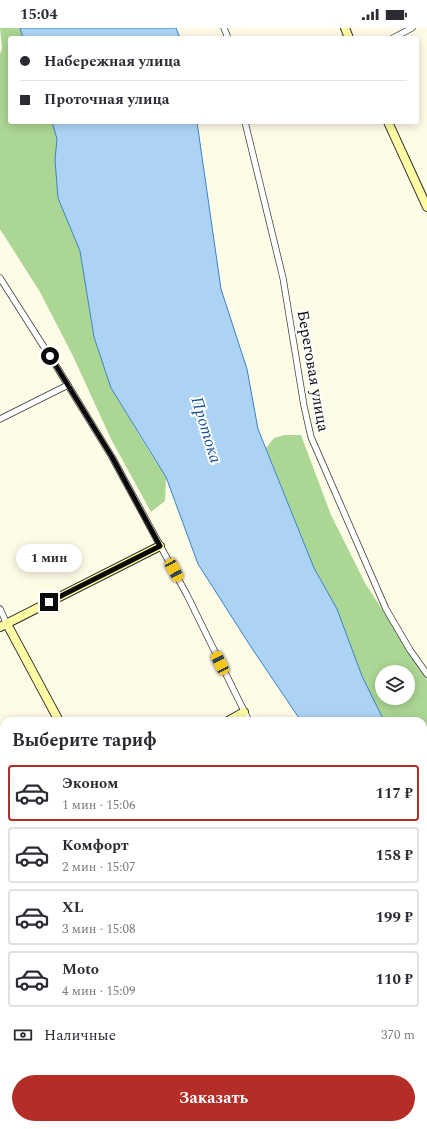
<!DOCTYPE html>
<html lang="ru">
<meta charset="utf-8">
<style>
body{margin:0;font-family:Spectral,serif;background:#f2f2f3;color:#2b2b33;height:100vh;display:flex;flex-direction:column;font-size:15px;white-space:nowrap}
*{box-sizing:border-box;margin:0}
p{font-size:13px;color:#7c7c81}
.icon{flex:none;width:22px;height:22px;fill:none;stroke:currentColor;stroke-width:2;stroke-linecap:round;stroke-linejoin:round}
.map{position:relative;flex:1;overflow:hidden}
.sheet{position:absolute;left:0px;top:689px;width:427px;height:412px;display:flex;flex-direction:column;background:#fff;border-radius:12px 12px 0 0;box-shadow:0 2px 10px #0003}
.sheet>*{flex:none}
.banner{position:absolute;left:8px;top:8px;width:411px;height:88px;border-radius:4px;box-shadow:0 2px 10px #0003;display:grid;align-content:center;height:88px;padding:0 12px;background:#fff}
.tools{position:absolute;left:375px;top:637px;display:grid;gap:8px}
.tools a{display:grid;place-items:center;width:40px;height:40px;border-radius:50%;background:#fff;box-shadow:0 2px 10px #0003;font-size:20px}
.end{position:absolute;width:18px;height:18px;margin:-9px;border:5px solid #0a0a0a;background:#fff;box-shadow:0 0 0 2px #fff}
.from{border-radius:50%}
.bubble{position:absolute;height:28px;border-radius:14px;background:#fff;box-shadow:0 2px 10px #0003;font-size:13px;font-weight:700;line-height:28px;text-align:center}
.car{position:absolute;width:12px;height:24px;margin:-12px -6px;border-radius:5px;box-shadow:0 0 3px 1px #0007;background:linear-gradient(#f5c518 24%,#345 0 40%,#f5c518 0 76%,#345 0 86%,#f5c518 0)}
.banner b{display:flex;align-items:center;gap:14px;height:38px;font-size:15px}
.banner b+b{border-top:1px solid #e1e1e2}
.banner i{width:10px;height:10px;background:#2b2b33}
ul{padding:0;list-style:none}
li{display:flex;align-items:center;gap:12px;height:56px;margin:0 8px 6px;padding:0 4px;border:2px solid #e1e1e2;border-radius:4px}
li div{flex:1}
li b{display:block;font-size:15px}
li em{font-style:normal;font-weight:700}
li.active{border-color:#b42d27}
li>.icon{width:36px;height:36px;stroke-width:1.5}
h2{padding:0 12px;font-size:18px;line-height:48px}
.pay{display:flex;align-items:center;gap:10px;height:44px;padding:0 12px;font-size:15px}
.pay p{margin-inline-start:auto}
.primary-button{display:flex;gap:8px;margin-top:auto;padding:8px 12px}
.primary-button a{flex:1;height:46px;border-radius:24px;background:#b42d27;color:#fff;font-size:16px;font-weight:700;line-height:46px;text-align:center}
.status{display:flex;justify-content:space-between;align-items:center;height:28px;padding:0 20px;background:#fff;direction:ltr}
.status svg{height:11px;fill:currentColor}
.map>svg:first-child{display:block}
.green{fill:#c9e6b3}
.forest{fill:#abd693;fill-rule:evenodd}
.water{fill:#add3f4;stroke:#3782c8}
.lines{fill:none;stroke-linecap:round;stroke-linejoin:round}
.street-casing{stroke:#3d3d3d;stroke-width:7}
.secondary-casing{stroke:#2c2c2c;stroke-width:10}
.street{stroke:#fff;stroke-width:5.5}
.secondary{stroke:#fdfba3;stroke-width:8}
.route{stroke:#0a0a0a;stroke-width:5}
.labels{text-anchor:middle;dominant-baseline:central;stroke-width:4;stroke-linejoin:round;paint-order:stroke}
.street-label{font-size:16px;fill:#0a0a0a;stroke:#fff}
.water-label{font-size:17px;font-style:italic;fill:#185496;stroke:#fff}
</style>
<div class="status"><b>15:04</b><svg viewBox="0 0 49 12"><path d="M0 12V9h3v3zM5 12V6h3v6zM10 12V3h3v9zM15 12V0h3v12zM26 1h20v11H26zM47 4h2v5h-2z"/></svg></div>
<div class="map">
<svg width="427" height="1101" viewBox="0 0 427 1101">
<rect width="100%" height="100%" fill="#fefce7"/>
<g class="green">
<polygon points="4,1030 4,1093 0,1086 0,1032"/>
<polygon points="6,1097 94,1097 86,1101 8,1101"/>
<polygon points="130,1097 235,1097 228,1101 133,1101"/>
</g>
<g class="forest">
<polygon points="0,0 20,0 23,10 10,10 10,94 52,94 57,111 55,132 58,170 80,223 94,310 111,360 149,423 166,449 165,473 151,484 111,411 72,326 40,264 0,201 0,26 2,20"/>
<path d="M285,407H301L331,487L365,555L427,651V774L423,775V693H384L362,648L337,581L314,540L266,420L274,410ZM382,644H408V670H382Z"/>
</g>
<g class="water">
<polygon points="20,0 176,0 180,10 23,10"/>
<polygon points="52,94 197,94 221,261 247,341 258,401 314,540 337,581 362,648 384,693 301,693 251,619 198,536 166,449 111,360 94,309 80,223 58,170 55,132 57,111"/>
<polygon points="423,776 427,786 427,974 423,965"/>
</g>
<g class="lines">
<defs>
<g id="street">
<polyline points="224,0 228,10"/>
<polyline points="393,10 412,0"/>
<polyline points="245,94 283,250 304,378 311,409 386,581 410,622 427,646"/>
<polyline points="0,250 58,341 112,429 187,567 249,693"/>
<polyline points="0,391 68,357"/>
<polyline points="0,581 7,596"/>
<polyline points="423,1056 427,1064"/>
<polyline points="98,1101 105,1097"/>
</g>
<g id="secondary">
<polyline points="345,0 349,10"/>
<polyline points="388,94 427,179"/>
<polyline points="7,596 59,693"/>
<polyline points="0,599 160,518"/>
<polyline points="228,693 244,684"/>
<polyline points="423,788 427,786"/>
<polyline points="0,809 4,807"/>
<polyline points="0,871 4,879"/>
<polyline points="0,1019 4,1017"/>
<polyline points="121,1097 123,1101"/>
<polyline points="268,1097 270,1101"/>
</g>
</defs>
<use href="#street" class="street-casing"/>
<use href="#secondary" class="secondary-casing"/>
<use href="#street" class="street"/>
<use href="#secondary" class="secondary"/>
</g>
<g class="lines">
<polyline class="route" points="49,574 160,518 112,429 50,328"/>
</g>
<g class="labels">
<g class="street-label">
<text transform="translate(313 343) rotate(80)">Береговая улица</text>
</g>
<g class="water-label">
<text transform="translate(206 402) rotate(73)">Протока</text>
</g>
</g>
</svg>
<div class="tools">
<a><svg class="icon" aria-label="layers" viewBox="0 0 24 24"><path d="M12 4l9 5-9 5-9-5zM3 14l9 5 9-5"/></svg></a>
</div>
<i class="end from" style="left:50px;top:328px"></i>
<i class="end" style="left:49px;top:574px"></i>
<div class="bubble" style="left:16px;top:516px;width:66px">1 мин</div>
<i class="car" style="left:174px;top:542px;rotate:152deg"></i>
<i class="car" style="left:220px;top:635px;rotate:334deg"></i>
<div class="banner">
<b><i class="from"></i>Набережная улица</b>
<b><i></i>Проточная улица</b>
</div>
<section class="sheet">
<h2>Выберите тариф</h2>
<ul>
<li class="active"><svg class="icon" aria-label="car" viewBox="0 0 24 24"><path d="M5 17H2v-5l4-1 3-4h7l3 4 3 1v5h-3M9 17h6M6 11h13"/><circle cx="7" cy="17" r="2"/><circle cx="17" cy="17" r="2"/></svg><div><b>Эконом</b><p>1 мин · 15:06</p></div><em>117 ₽</em></li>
<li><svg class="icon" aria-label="car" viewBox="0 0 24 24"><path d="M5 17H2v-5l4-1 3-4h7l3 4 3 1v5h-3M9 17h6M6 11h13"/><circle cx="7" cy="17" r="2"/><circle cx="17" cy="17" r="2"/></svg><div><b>Комфорт</b><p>2 мин · 15:07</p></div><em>158 ₽</em></li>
<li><svg class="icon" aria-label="car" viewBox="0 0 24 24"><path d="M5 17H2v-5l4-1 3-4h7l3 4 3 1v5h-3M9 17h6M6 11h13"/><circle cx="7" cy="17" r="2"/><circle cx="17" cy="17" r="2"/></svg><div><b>XL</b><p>3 мин · 15:08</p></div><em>199 ₽</em></li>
<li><svg class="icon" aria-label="car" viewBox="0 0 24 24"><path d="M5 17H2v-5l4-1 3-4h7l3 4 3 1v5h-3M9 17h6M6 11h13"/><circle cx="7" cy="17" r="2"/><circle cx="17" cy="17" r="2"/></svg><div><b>Moto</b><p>4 мин · 15:09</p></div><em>110 ₽</em></li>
</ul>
<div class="pay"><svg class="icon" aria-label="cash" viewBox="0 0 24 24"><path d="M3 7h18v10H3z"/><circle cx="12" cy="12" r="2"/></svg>Наличные<p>370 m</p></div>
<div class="primary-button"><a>Заказать</a></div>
</section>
</div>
